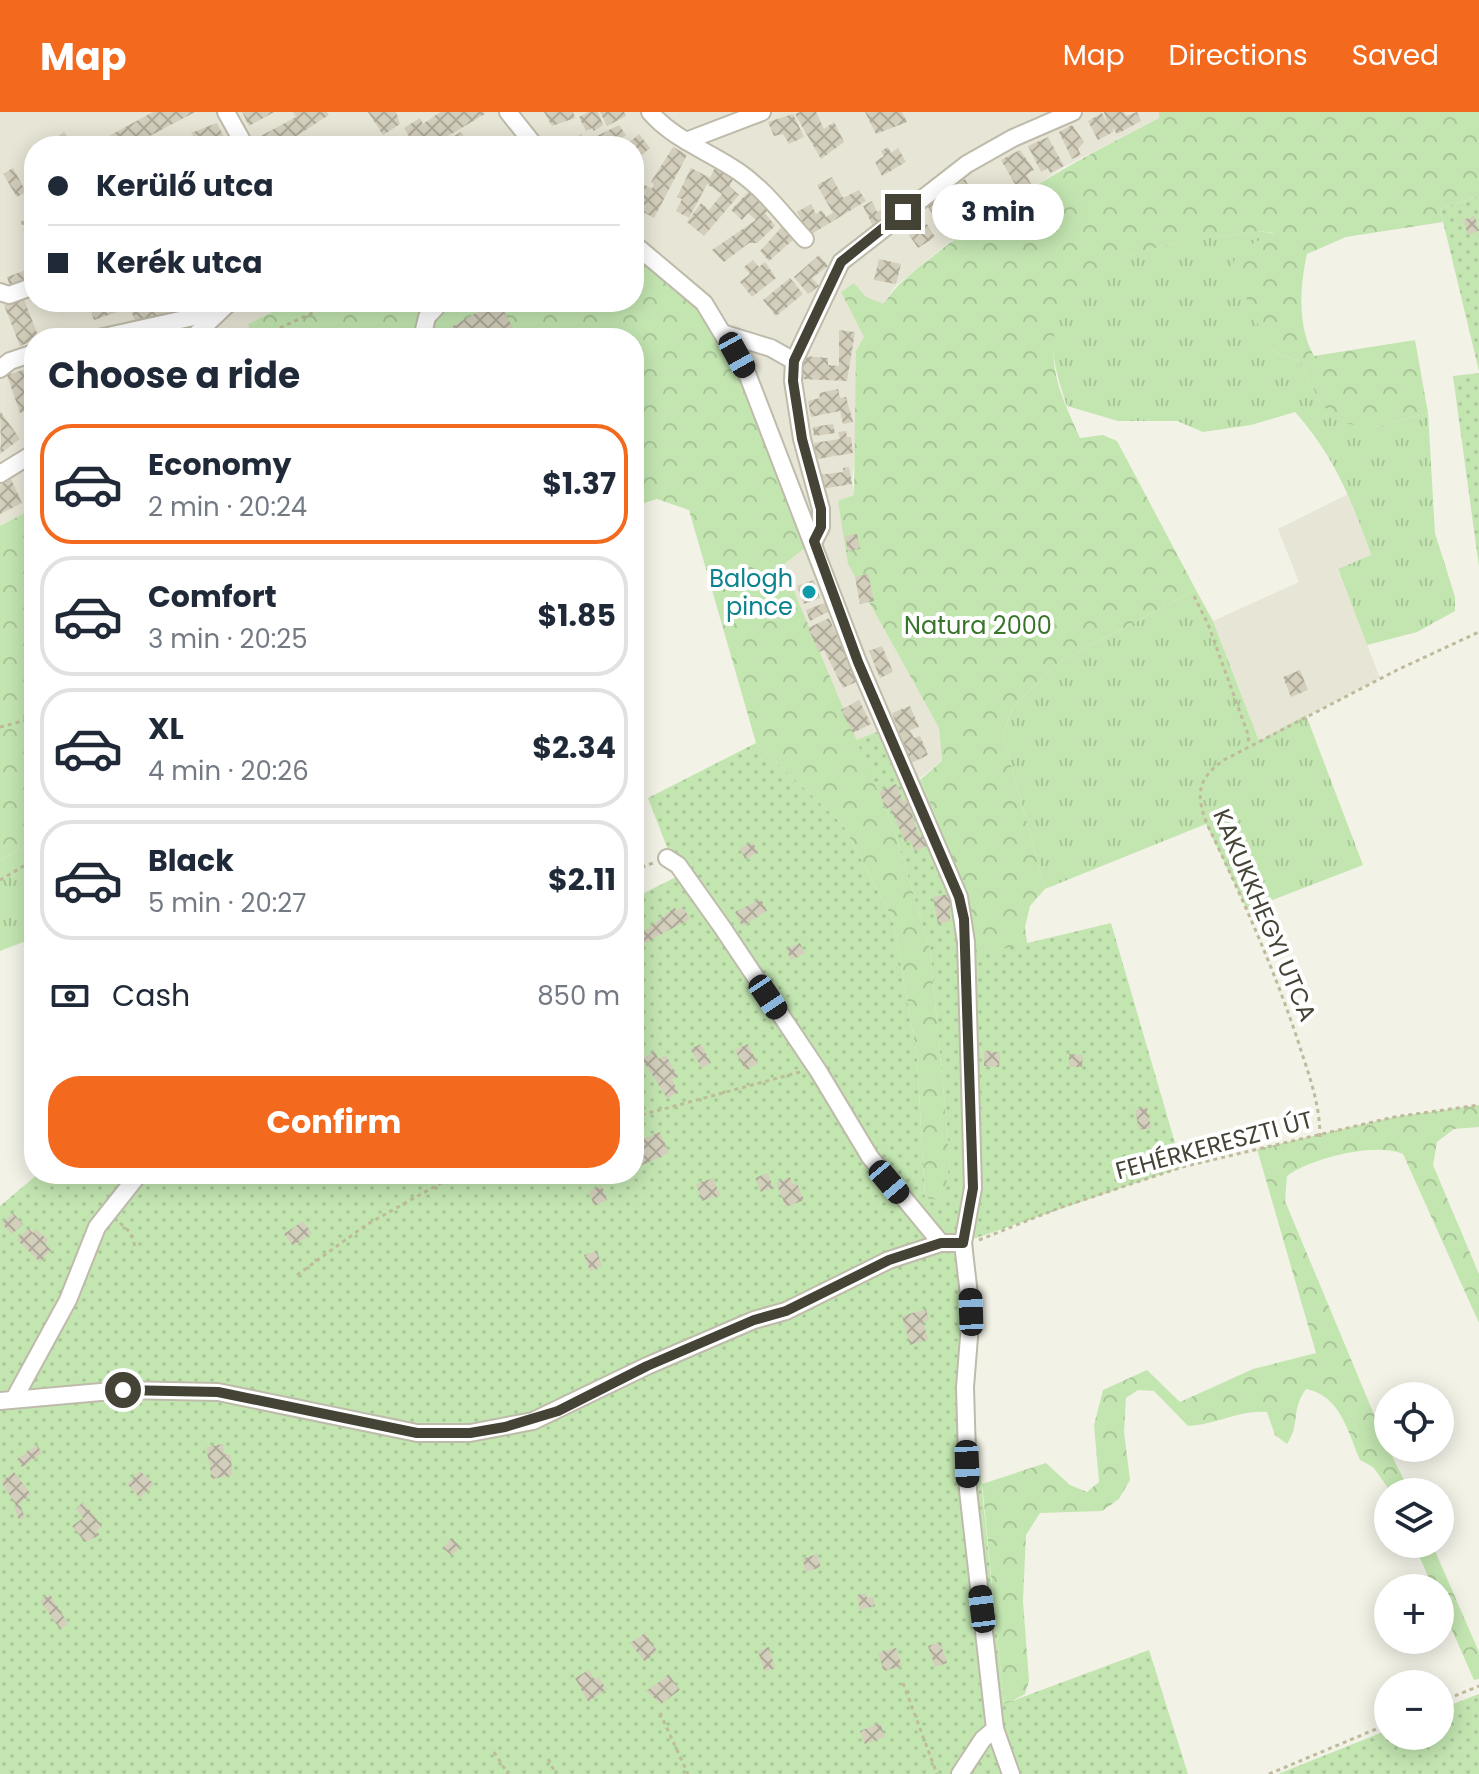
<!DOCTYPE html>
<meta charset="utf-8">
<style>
body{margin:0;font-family:Poppins,sans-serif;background:#f2f2f3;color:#1f2937;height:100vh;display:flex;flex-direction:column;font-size:30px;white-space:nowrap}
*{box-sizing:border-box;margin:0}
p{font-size:26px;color:#747a83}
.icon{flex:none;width:44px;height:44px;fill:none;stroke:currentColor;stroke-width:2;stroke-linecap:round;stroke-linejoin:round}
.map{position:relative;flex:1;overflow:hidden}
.panel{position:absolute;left:24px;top:216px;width:620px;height:856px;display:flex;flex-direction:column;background:#fff;border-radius:32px;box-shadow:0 4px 20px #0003}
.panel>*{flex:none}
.top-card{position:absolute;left:24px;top:24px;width:620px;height:176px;border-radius:32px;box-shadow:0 4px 20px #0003;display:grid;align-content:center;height:176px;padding:0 24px;background:#fff}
.controls{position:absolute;left:1374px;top:1270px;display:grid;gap:16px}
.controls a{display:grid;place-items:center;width:80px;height:80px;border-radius:50%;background:#fff;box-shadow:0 4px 20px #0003;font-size:40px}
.end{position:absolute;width:36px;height:36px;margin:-18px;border:10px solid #454336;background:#fff;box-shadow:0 0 0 4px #fff}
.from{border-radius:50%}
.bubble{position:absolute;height:56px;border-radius:28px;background:#fff;box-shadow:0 4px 20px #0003;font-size:26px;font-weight:700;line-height:56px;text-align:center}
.car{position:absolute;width:24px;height:48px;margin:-24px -12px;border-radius:10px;box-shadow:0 0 6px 2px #0007;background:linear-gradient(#222 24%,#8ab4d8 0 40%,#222 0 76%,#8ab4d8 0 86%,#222 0)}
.top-card b{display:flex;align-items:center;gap:28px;height:76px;font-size:30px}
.top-card b+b{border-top:2px solid #e0e1e3}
.top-card i{width:20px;height:20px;background:#1f2937}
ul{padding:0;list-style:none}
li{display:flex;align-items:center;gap:24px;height:120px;margin:0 16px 12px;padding:0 8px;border:4px solid #e0e1e3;border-radius:32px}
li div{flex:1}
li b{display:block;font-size:30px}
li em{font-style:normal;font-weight:700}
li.active{border-color:#f3691e}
li>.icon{width:72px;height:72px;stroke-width:1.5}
h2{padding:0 24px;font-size:36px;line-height:96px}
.pay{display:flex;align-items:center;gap:20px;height:88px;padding:0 24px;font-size:30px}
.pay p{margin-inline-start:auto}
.action{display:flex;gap:16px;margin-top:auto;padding:16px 24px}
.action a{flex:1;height:92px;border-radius:32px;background:#f3691e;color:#fff;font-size:32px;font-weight:700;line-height:92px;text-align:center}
header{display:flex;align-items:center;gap:48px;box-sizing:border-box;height:112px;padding:0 40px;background:#f3691e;color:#fff}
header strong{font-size:38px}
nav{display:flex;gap:44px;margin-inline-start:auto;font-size:28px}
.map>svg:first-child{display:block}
.residential{fill:#e7e5d5}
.grass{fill:url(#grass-tufts)}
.forest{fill:url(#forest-crowns)}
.garden{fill:url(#garden-dots)}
.building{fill:url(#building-cross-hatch)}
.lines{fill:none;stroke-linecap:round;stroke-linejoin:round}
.minor-casing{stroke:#bebbaa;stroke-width:20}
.path{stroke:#bfba9b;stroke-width:3;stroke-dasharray:4 4;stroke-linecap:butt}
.minor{stroke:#fff;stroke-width:16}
.route{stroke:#454336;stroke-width:10}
.culture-dot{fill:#0f9aa8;stroke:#fff;stroke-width:3}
.labels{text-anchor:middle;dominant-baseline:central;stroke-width:8;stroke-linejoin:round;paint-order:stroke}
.culture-label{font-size:24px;fill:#0d838f;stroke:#fff;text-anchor:end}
.park-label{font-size:24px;fill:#38752b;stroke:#fff}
.street-label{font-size:24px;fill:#454336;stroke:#fff}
</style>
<header>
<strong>Map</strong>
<nav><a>Map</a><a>Directions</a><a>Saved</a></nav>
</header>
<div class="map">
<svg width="1479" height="1662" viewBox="0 0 1479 1662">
<defs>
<pattern id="grass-tufts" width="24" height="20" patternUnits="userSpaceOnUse" patternTransform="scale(2)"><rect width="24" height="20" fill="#c3e6b1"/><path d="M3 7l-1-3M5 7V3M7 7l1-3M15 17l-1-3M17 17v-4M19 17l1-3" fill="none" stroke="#a9c699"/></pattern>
<pattern id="forest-crowns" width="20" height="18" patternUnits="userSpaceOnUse" patternTransform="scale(2)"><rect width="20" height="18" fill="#c3e6b1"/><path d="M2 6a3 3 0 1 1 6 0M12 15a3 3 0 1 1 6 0" fill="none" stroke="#a9c699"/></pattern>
<pattern id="garden-dots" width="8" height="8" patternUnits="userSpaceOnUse" patternTransform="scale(2)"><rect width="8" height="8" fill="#c3e6b1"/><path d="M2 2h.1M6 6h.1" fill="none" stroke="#a9c699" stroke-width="1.8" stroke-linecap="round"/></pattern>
<pattern id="building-cross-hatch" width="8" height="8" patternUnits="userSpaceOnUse" patternTransform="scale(2)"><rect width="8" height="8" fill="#d4cfbc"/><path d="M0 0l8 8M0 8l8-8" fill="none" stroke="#aeaa9a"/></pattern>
</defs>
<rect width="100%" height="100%" fill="#f3f2e7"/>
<g class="residential">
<polygon points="0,0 1159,0 1159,6 1062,56 957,124 894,175 856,239 857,325 852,368 880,510 939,616 942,649 912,672 887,616 856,628 782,453 814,429 634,132 634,34 34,34 34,190 292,190 248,212 252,226 34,226 34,396 0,414"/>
<polygon points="1350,381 1371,444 1338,458 1380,566 1259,629 1213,509 1299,470 1278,417"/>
</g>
<g class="grass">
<path d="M1259,119L1276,122L1269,237L1300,250L1320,290L1375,315L1428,301L1435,421L1455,485V499L1417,520L1367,533L1338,457L1371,443C1353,390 1333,342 1295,300L1251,313L1203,320L1177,309H1118L1067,294C1058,267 1046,232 1057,203C1084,133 1196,129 1259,119Z"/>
<polygon points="1196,478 1213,509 1259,629 1306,603 1363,753 1247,798 1206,712 1045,777 1003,623 1012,596 1059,550"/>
<polygon points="34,730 34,826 0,839 0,748"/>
</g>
<g class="forest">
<path d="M1159,0H1479V84L1440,97L1443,110L1346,125L1307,142C1300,173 1297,215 1314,244L1415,228L1428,301L1375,315L1339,311L1320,290L1300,250L1269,237L1232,154L1238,139L1274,121L1259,119C1177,132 1044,135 1054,250C1056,275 1070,303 1080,326L1103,323L1117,329L1196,478L1059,550L1012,596L1003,623L1045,777L1030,794L1025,815L1027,831L1005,906L973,845L969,791L921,667L942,649L939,616L848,452L838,389L854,383L856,239L864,225L841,180L854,171L866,185L884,192C896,172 913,160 932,145C1001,89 1080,47 1159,6Z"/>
<polygon points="634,132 725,222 814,429 783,453 894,717 930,837 950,1047 945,1090 925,1086 917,944 893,808 843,713 756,631 689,398 657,387 634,394 634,226 252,226 248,212 292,190 634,190"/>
<polygon points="34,396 34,730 0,748 0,414"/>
<path d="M1479,993V1015L1454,1017L1437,1030L1433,1053L1479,1162V1211L1403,1042C1375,1030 1312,1046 1287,1064L1285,1089L1388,1336L1410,1380H1391L1373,1355L1360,1348C1348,1320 1340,1283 1306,1277C1290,1299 1301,1311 1287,1332L1275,1323L1267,1300C1238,1298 1216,1313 1188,1314L1154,1279L1138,1278L1126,1286L1124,1320L1130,1368L1119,1387L1102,1399L1040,1401L1026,1423L1023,1489L1029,1569L1025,1582L1004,1593L982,1372L1046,1351L1070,1373L1087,1380L1099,1370L1094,1313L1103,1278L1147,1258L1180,1290L1253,1257L1316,1241L1257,1037L1394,1005Z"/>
<polygon points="1414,1432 1432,1432 1479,1540 1479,1567 1474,1568 1440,1491 1440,1476 1433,1476"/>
</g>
<g class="garden">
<polygon points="1479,84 1479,259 1440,97"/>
<polygon points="1479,261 1479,455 1453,264"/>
<polygon points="887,616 912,671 921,667 969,791 973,844 1111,811 1182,1055 973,1127 977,1198 973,1291 1004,1592 1149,1538 1188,1662 0,1662 0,1094 38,1062 634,1062 634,786 678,764 648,686 756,631 843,713 893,808 917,944 925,1086 944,1089 950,1047 930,837 894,717 856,628"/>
<polygon points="1479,1582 1479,1662 1278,1662 1388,1618 1388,1624 1440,1624 1440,1597"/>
</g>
<g class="building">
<polygon points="153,0 195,0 131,34 112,34 107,25"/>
<polygon points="242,0 274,0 249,14"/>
<polygon points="293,0 327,0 329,3 281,34 264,34 259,25 296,5"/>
<polygon points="368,0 396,0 400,12 383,23"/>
<polygon points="440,0 484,0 485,2 431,34 415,34 404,16 420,6 423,12"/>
<polygon points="544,0 573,0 575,6 552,14"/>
<polygon points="588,0 598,0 603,13 594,19 592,16 586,19 579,5"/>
<polygon points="600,0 624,0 626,4 607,14"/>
<polygon points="800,0 816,0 824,17 834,10 844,30 821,47 795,2"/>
<polygon points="865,0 902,0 907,10 876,22"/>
<polygon points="1104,0 1124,0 1126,4 1137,0 1141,9 1117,22 1113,16 1113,20 1098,28 1088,9 1102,1 1108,13"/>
<polygon points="793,2 804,25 789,32 783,22 774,24 768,10"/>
<polygon points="217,11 225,27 212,34 174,34 193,24 191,21"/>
<polygon points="619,13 626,23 610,34 562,34 581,22 585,30"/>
<polygon points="1072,13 1084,30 1078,37 1081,43 1072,47 1059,20"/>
<polygon points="64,20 75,34 45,34"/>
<polygon points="461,20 470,34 437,34"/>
<polygon points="639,22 650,36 634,50 634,34 625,34"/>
<polygon points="1048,25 1064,54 1050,61 1048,56 1041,60 1028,34"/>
<polygon points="673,35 687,43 654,106 634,95 634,77 641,81 645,73 652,77 654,72 651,70"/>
<polygon points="888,35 891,41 898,36 906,50 882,64 875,50 884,44 881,39"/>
<polygon points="1020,38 1034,58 1026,63 1031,72 1019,79 1001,48"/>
<polygon points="716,53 736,63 729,74 739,83 704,124 687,110 701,91 709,98 722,82 707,72 689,106 676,99 682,87 677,85 691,56 710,66"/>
<polygon points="13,56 26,80 17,85 3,62"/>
<polygon points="832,65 843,86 859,78 866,89 810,123 797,100 811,92 816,102 822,98 826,105 833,101 817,73"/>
<polygon points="965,67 984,102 972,110 966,101 960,105 953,94 959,90 950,76"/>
<polygon points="750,78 770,97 765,101 775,114 757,131 749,131 724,150 712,138 756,108 748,101 742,108 731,98"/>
<polygon points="939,82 952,102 938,111 925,90"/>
<polygon points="872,89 877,100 888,94 893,102 873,114 863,94"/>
<polygon points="1475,104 1479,119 1468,123 1463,108"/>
<polygon points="927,112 935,125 918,136 909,123"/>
<polygon points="783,114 794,127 769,149 760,139"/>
<polygon points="819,143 828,154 812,166 819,174 808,182 794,165"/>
<polygon points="879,147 901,152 896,172 874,168"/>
<polygon points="753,148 759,155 765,150 776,166 752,185 740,170 750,162 744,155"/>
<polygon points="34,155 34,170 11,177 7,165"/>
<polygon points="790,166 803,182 776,204 763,188"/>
<polygon points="23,185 39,226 20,234 4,193"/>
<polygon points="88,190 120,190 123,198 94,208"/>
<polygon points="133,190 143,193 170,190 173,198 136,212 129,192"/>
<polygon points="495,190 499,190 513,216 496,226 444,226 441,221"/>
<polygon points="839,218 855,220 847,269 801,267 803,244 828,246 828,253 839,254"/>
<polygon points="26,257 34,281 29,286 33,297 20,301 7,263"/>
<polygon points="838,277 840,286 846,285 853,310 843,312 840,299 811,305 808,289 820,286 819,281"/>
<polygon points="0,299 20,327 0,342 1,330"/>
<polygon points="833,312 835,321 814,324 813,315"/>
<polygon points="846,319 847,325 851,325 853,341 817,347 814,331 840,327 838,320"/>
<polygon points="849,355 852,372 821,377 819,363 843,360 843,356"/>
<polygon points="11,367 22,391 0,402 0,373"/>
<polygon points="857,422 860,437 848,439 845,424"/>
<polygon points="868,462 874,489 860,492 855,465"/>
<polygon points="814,468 820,486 804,492 797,474"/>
<polygon points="830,489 833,497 810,509 806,498"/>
<polygon points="829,506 858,569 843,576 824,538 819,540 808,516"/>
<polygon points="882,534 893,560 880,566 869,539"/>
<polygon points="1300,558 1308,578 1291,585 1283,565"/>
<polygon points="859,588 871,612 853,621 841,598"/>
<polygon points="910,594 919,615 910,618 914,626 920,624 928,643 911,651 892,601"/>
<polygon points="896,672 903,689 907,687 919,724 925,721 930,733 915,739 910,728 905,730 890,695 886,697 879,680"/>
<polygon points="753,730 758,741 745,747 740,736"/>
<polygon points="950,782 950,809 938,812 933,785"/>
<polygon points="761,787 767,799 742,814 735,800"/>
<polygon points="675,795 676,799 683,795 690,807 643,832 639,824"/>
<polygon points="800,831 805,841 791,848 786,837"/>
<polygon points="701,932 711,951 702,956 690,937"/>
<polygon points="748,932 758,952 745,958 735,938"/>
<polygon points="655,939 658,947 666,943 678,965 672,967 678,981 667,986 642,947"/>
<polygon points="984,939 1000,940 999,955 984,954"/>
<polygon points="1069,942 1083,943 1082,955 1069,955"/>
<polygon points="1147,995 1151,1016 1139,1018 1135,998"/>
<polygon points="660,1020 669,1041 640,1054 634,1031"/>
<polygon points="768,1061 773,1076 761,1080 755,1066"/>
<polygon points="790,1065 793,1072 797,1071 804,1088 786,1095 776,1071"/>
<polygon points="713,1066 720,1083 702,1089 696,1072"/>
<polygon points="602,1074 607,1088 594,1094 589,1079"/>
<polygon points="13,1101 23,1112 12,1122 2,1112"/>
<polygon points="303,1109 312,1121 293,1134 284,1122"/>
<polygon points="28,1116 33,1121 36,1117 48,1128 45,1132 51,1138 40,1150 17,1128"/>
<polygon points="597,1139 602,1154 590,1159 584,1143"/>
<polygon points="926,1197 929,1208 923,1210 928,1227 910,1233 902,1204"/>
<polygon points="223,1332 225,1343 230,1342 233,1363 212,1367 206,1335"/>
<polygon points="37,1333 42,1341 22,1355 17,1347"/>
<polygon points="140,1359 154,1372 140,1386 127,1372"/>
<polygon points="14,1360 31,1382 19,1392 25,1405 19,1408 14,1395 16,1393 1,1370"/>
<polygon points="83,1390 102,1414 96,1419 100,1423 85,1430 72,1414 83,1406 76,1397"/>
<polygon points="451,1426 460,1434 452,1444 443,1436"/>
<polygon points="817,1442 821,1455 806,1460 802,1447"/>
<polygon points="866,1481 867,1486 873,1485 875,1494 860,1498 857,1483"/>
<polygon points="50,1482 68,1512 60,1517 40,1489"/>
<polygon points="645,1521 657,1539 645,1550 630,1531"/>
<polygon points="940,1530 947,1551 935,1555 928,1534"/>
<polygon points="769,1535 775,1556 764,1559 758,1539"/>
<polygon points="896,1536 902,1554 884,1559 878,1541"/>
<polygon points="589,1558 594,1567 599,1565 606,1577 588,1590 575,1566"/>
<polygon points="669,1563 680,1578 661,1592 646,1579"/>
<polygon points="880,1611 885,1625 865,1632 860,1619"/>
</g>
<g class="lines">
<defs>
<g id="minor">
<polyline points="226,0 245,34"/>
<polyline points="508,0 535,34"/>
<path d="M650,0C674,28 709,39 739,60C766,79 783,103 805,127"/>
<polyline points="686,29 762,0"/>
<polyline points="634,132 704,191 748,264 858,550 959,785 966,830 973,1076 963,1131 971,1200 965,1275 968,1378 995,1617 1011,1662"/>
<polyline points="0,180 9,183 34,174"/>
<polyline points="725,222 771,236 794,249"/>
<polyline points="99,226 216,200"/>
<polyline points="192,226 230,190"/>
<polyline points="422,226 427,205 441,190"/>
<polyline points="0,257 10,249 34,241"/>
<polyline points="0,362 34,341"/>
<polyline points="814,429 821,415 821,397 802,327 793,269 794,249 841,150 967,52 1013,26 1073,0"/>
<polyline points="667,746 678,753 722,815 819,960 870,1045 941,1131"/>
<polyline points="14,1287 68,1188 97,1115 139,1062"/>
<polyline points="0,1289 123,1278 218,1280 417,1321 470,1321 533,1309 647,1254 754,1208 786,1199 889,1148 941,1131 963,1131"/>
<polyline points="960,1662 983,1627 995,1617"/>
</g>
</defs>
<use href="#minor" class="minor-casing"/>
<g class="path">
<polyline points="22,109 34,141"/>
<polyline points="403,190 413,199"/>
<polyline points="258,226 336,190"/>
<polyline points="1194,484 1208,512 1249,625 1247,633"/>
<polyline points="0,615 34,606"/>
<polyline points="634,758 653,751"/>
<polyline points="0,768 34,748"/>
<polyline points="634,1005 800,960"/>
<path d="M1320,1025C1320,990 1308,961 1298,929C1273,854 1241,783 1207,712C1195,682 1198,666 1224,648L1397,558L1479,520"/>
<polyline points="120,1111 130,1120 135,1134"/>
<polyline points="979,1128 1059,1096 1182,1055 1394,1005 1479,993"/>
<polyline points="297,1163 366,1113 457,1062"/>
<polyline points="903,1571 937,1662"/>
<polyline points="1440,1590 1479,1574"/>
<polyline points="660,1601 688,1662"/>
<polyline points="494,1640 508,1662"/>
<polyline points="548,1647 556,1662"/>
<polyline points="1269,1662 1388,1612"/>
</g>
<use href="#minor" class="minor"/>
</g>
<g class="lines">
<polyline class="route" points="123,1278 218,1280 417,1321 470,1321 505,1315 558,1299 647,1254 754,1208 786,1199 889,1148 941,1131 963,1131 973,1076 964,807 959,785 858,550 814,429 821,415 821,397 802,327 793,269 794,249 841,150 903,100"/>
</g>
<circle class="culture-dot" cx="809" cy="480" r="8"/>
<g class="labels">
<g class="culture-label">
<text x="793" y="466">Balogh<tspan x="793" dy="28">pince</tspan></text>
</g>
<g class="park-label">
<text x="978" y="513">Natura 2000</text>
</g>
<g class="street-label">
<text transform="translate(1265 803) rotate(67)">KAKUKKHEGYI UTCA</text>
<text transform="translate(1214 1033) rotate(-15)">FEHÉRKERESZTI ÚT</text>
</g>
</g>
</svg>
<div class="controls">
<a><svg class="icon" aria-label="locate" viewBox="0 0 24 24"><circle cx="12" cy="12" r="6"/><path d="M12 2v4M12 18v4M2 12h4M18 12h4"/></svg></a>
<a><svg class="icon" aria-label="layers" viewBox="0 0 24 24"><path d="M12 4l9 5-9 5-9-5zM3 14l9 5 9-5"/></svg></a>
<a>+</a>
<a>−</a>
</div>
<i class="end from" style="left:123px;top:1278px"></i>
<i class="end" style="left:903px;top:100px"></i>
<div class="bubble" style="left:932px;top:72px;width:132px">3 min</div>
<i class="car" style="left:737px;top:243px;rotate:151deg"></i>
<i class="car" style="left:768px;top:885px;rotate:146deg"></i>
<i class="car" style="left:889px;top:1070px;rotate:140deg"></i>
<i class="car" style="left:971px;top:1200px;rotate:358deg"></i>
<i class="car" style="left:967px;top:1352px;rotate:178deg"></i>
<i class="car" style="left:982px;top:1497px;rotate:353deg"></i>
<div class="top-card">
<b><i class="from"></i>Kerülő utca</b>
<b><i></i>Kerék utca</b>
</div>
<section class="panel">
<h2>Choose a ride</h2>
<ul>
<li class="active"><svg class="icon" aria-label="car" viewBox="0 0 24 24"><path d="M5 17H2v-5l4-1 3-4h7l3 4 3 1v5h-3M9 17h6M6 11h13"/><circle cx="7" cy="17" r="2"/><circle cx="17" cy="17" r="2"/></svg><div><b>Economy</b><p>2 min · 20:24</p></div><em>$1.37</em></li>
<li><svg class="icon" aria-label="car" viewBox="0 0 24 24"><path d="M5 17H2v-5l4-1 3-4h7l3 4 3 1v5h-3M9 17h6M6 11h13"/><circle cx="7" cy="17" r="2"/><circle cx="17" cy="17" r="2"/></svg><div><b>Comfort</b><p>3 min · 20:25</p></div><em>$1.85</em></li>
<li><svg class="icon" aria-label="car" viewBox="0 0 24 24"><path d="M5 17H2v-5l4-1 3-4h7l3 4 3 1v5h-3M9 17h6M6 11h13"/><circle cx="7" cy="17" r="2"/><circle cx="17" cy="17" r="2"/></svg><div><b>XL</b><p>4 min · 20:26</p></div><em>$2.34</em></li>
<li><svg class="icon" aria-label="car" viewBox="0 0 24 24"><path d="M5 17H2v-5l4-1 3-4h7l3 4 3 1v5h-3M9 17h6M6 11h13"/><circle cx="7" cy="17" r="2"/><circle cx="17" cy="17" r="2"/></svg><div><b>Black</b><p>5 min · 20:27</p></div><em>$2.11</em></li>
</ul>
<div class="pay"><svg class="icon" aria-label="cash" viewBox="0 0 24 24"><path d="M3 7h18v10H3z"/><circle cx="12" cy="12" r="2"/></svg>Cash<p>850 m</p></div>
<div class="action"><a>Confirm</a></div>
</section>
</div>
